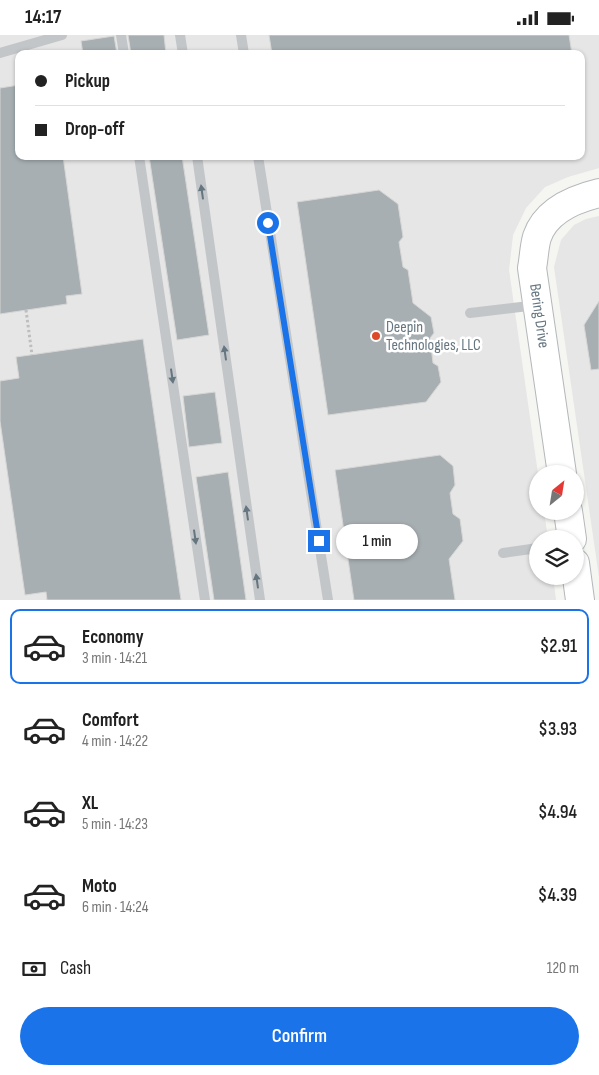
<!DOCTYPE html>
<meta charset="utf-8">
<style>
body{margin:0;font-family:"Sofia Sans Condensed",sans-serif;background:#f6f6f6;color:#222;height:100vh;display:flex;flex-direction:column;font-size:19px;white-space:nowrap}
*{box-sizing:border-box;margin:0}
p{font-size:16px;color:#767676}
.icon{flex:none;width:28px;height:28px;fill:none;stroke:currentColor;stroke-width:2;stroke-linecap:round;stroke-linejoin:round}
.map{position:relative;height:565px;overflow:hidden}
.details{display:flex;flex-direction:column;background:#fff;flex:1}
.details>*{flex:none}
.banner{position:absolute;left:15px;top:15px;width:570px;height:110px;border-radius:10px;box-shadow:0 1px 4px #0004;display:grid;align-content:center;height:110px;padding:0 20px;background:#fff}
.needle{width:32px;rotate:30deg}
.controls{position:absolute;left:529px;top:430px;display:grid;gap:10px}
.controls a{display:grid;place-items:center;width:55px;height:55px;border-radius:50%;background:#fff;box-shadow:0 1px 4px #0004;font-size:25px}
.end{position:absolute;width:22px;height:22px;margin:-11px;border:6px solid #1a73e8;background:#fff;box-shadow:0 0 0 2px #fff}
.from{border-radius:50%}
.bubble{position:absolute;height:35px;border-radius:18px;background:#fff;box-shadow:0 1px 4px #0004;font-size:16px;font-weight:600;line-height:35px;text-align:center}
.banner b{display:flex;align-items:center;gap:18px;height:48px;font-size:19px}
.banner b+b{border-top:1px solid #e0e0e0}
.banner i{width:12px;height:12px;background:#222}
ul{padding:9px 0 0;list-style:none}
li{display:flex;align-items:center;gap:15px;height:75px;margin:0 10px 8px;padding:0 10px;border:2px solid transparent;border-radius:10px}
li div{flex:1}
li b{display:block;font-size:19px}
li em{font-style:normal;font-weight:600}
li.current{border-color:#1a73e8}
li>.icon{width:45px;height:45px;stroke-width:1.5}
.pay{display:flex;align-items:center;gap:12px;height:55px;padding:0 20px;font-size:19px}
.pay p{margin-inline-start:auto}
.primary-button{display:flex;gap:10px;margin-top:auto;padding:10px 20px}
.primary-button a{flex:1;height:58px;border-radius:30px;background:#1a73e8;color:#fff;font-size:20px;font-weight:600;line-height:58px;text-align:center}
.status{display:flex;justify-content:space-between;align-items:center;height:35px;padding:0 25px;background:#fff;direction:ltr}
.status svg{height:14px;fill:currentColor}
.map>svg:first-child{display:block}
.built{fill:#e5e6e5;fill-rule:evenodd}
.building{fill:#a7afb3;stroke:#d6d6d4}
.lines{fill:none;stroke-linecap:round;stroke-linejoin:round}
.secondary-casing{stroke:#b3b8bb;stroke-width:30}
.path{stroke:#bcbec0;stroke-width:3;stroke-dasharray:2.5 2.5;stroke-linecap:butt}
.lane{stroke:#c3c6c9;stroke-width:10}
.secondary{stroke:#fff;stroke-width:28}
.oneway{fill:#657681}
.route{stroke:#1a73e8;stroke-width:6}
.poi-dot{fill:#de4928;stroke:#fff;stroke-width:2}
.labels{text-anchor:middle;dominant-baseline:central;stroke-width:5;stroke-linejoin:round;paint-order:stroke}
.street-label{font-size:16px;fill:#657681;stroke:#fff}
.poi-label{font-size:16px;fill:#657681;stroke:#fff;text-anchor:start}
</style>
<div class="status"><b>14:17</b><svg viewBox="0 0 49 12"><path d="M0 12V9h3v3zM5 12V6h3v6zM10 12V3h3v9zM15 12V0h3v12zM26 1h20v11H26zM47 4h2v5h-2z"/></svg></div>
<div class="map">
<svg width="599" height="565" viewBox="0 0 599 565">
<rect width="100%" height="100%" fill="#f5f5f1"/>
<g class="built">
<path d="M0,0H599V133L568,142L545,152L526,173L513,200L509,235L538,439V476H544L548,504H538V541H553L556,565H0ZM19,19H581V121H19Z"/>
<polygon points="599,181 599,542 554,232 561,205 574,190 586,184"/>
</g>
<g class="building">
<polygon points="128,0 164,0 166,19 131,19"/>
<polygon points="269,0 569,0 572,19 272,19"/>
<polygon points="114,1 117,19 83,19 81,6"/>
<polygon points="19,50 19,121 63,121 82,259 66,261 67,269 0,279 0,53"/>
<polygon points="149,121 182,121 209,300 177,305"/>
<polygon points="379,155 398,169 403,202 399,207 403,232 408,235 413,268 431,282 434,298 430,303 433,328 438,331 441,347 426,367 328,380 297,167"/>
<polygon points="599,266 599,334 591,335 584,290"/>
<polygon points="143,304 181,565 47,565 46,557 25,560 0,386 0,346 19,343 16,322"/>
<polygon points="215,357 222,408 189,412 183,361"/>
<polygon points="440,420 453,431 455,450 450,458 453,479 460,484 463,506 449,524 455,565 354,565 335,435"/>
<polygon points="228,437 246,565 214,565 196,442"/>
</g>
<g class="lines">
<defs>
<g id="secondary">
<path d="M562,439L532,233C534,223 534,212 537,202C546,175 574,164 599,158"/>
<polyline points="568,476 572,504"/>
<polyline points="575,528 580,565"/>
</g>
</defs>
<use href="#secondary" class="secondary-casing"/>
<polyline class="path" points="26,275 32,320"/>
<g class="lane">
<polyline points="121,0 124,19"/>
<polyline points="180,0 183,19"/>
<polyline points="241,0 244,19"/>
<polyline points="0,18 62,0"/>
<polyline points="139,121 205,565"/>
<polyline points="197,121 260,565"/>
<polyline points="258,121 328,565"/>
<polyline points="470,278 537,270"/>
<polyline points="503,518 538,513"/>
</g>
<use href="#secondary" class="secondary"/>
</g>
<defs><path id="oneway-solid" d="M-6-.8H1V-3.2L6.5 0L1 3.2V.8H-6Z" transform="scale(1.25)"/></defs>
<g class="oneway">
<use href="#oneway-solid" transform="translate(202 157) rotate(-98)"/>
<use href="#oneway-solid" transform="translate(225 318) rotate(-98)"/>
<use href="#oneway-solid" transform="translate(172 341) rotate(82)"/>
<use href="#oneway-solid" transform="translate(247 478) rotate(-98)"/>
<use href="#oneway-solid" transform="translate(195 502) rotate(82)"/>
<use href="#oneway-solid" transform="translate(257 546) rotate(-98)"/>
</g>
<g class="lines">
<polyline class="route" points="268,188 319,506"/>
</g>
<circle class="poi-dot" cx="376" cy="301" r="5"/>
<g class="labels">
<g class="street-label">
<text transform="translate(539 281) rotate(82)">Bering Drive</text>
</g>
<g class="poi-label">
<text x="386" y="292">Deepin<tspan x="386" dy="18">Technologies, LLC</tspan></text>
</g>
</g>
</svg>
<div class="controls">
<a><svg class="needle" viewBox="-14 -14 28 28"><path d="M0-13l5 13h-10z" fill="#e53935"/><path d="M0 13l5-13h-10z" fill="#767676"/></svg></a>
<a><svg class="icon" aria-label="layers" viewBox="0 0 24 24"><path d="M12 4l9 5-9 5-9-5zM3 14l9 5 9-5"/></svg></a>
</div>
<i class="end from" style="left:268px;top:188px"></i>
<i class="end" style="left:319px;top:506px"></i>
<div class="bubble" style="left:336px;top:489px;width:82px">1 min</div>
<div class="banner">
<b><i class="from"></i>Pickup</b>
<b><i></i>Drop-off</b>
</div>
</div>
<section class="details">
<ul>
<li class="current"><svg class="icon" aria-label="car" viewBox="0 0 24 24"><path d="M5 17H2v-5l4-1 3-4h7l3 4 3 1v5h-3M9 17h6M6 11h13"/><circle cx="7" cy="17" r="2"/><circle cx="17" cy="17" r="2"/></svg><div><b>Economy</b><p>3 min · 14:21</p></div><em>$2.91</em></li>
<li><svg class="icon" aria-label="car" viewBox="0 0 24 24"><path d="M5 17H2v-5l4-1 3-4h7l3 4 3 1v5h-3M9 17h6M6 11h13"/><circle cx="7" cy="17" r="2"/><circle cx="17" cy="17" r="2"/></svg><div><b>Comfort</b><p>4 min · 14:22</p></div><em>$3.93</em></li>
<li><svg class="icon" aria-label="car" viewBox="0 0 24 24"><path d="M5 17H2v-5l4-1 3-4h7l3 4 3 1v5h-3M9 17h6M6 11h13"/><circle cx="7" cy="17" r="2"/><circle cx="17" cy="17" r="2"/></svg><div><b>XL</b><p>5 min · 14:23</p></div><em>$4.94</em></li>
<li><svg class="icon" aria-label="car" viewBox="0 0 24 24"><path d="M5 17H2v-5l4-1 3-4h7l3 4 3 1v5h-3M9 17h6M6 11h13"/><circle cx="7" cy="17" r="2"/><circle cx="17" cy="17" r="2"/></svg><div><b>Moto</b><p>6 min · 14:24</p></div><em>$4.39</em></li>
</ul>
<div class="pay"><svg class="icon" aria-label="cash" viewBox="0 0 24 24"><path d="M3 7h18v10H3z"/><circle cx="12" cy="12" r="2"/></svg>Cash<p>120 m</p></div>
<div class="primary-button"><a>Confirm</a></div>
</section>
